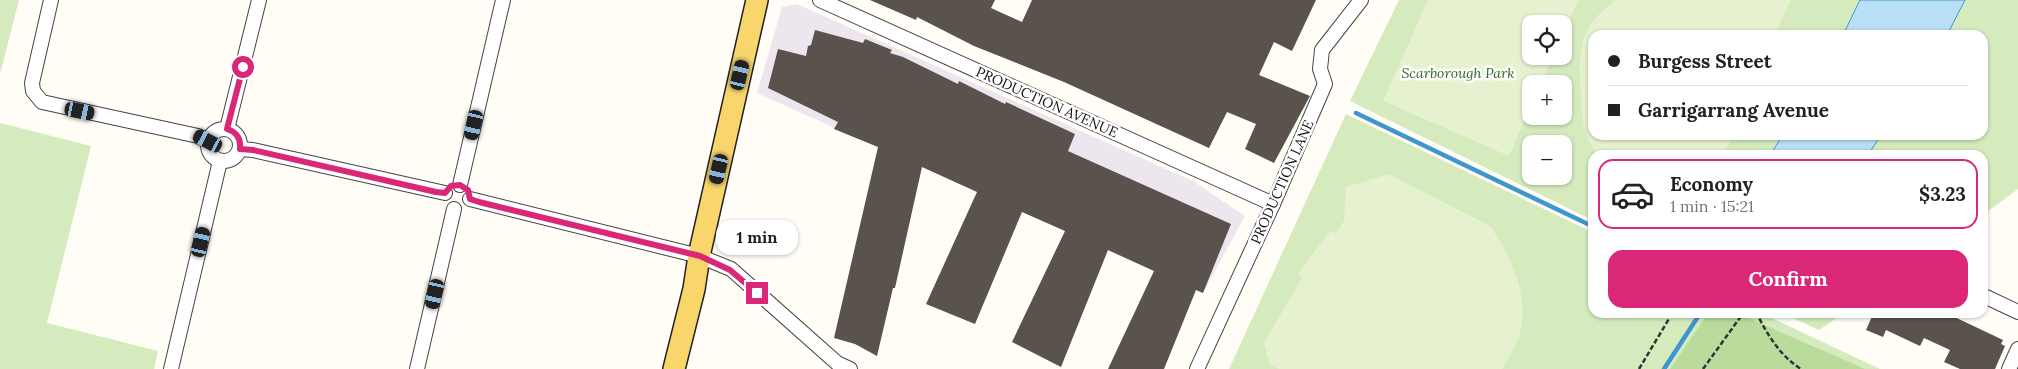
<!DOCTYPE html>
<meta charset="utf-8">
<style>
body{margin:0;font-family:Lora,serif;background:#f6f6f6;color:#202124;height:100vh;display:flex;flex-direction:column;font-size:19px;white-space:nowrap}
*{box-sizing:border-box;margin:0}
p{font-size:16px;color:#757577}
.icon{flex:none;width:28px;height:28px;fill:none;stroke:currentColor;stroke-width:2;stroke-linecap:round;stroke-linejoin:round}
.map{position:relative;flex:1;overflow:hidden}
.panel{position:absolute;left:1588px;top:150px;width:400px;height:168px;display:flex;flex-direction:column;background:#fff;border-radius:15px;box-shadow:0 1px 4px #0004}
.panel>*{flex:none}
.banner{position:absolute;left:1588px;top:30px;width:400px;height:110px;border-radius:15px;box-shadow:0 1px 4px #0004;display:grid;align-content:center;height:110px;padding:0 20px;background:#fff}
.buttons{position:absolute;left:1522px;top:15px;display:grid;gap:10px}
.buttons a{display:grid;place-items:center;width:50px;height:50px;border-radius:10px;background:#fff;box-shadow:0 1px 4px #0004;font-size:25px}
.end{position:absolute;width:22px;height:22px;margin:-11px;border:6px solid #db2777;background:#fff;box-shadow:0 0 0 2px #fff}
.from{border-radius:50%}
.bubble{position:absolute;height:35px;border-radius:15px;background:#fff;box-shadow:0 1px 4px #0004;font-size:16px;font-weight:800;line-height:35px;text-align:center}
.car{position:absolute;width:15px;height:30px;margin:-15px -8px;border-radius:6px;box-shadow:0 0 4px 1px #0007;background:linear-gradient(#222 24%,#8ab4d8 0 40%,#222 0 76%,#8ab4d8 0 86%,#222 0)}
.banner b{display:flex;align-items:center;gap:18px;height:48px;font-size:19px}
.banner b+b{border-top:1px solid #e0e0e0}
.banner i{width:12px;height:12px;background:#202124}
ul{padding:9px 0 0;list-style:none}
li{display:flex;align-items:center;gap:15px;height:70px;margin:0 10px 8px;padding:0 10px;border:2px solid #e0e0e0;border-radius:15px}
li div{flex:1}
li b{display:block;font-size:19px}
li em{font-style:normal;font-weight:800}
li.active{border-color:#db2777}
li>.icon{width:45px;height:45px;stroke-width:1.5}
.cta{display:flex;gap:10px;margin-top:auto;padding:10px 20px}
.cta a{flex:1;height:58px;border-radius:15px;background:#db2777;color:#fff;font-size:20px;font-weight:800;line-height:58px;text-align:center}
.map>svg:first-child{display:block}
.industrial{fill:#eee6ef}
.green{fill:#d5ebbd;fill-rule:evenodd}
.forest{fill:#b9dc9c}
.pitch{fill:#e6f2cf}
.water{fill:#b9e0f7;stroke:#3f96cf}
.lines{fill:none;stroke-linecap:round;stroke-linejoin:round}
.stream{stroke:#3f96cf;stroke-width:4.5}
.building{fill:#5a524d}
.street-casing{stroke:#444;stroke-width:16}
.primary-casing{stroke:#222;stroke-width:24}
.path{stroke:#333;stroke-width:2.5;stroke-dasharray:5 2.5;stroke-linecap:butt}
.street{stroke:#fff;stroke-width:14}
.primary{stroke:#f9d66b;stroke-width:21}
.route{stroke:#db2777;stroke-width:6}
.labels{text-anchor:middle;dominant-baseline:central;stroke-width:5;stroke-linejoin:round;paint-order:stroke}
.park-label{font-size:14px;font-style:italic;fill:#2f6b1f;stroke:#fff}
.street-label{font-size:14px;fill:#111;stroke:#fff}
</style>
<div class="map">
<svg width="2018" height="369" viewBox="0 0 2018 369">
<rect width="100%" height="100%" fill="#fffdf5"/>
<polygon class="industrial" points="797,4 1193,181 1245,216 1203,293 757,93 782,7"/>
<g class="green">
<polygon points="0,0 19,0 0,74"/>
<path d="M1399,0H2018V189L1983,215L1982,155H1592V220L1350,101ZM1531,24H1564V56H1531ZM1592,35H1982V135H1592ZM1531,84H1564V116H1531ZM1531,144H1564V176H1531Z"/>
<polygon points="1346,114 1592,232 1592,312 1761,313 1880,369 1229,369"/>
<polygon points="0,123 91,146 47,323 158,351 154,369 0,369"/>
<polygon points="1782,313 1844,312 1844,313 1819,330"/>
</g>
<polygon class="forest" points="1709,312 1737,313 1865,369 1670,369"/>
<g class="pitch">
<polygon points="1428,0 1578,0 1564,32 1564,24 1531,24 1531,56 1553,56 1541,84 1531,84 1531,105 1509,156 1383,101"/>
<path d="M1616,0H1791L1774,35H1592V135H1734L1723,155H1598C1583,135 1582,120 1581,96C1578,53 1577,28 1616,0Z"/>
<path d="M1388,174L1490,226C1512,257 1533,303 1517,342C1513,351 1507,360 1502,369H1279L1270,365L1264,343L1302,278L1298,274L1331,230L1335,234L1344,221L1346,187Z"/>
</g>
<g class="water">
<polygon points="1860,0 1965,0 1947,35 1843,35"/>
<polygon points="1783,135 1881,135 1868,155 1770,155"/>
</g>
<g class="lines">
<g class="stream">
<polyline points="1356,113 1592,226"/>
<polyline points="1664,369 1701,312"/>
</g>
</g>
<g class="building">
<polygon points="870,0 995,0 991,8 1022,22 1032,0 1316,0 1292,51 1274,42 1259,75 1310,96 1274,163 1245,149 1256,124 1227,112 1209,148 1064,82 974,46 917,17 916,20"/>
<polygon points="815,30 863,43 865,39 892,50 890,53 903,57 958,84 959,81 1005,104 1006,102 1075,134 1068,151 1231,224 1203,293 1196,290 1164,369 1108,369 1154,271 1108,250 1061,367 1012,342 1065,231 1022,212 975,324 926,304 977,192 922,167 895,288 893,288 877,356 855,344 834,338 878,147 834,129 838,122 768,88 778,49 806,56 808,46 811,45"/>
<polygon points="1874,312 1944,312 2003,340 2001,344 2005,346 1995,369 1960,369 1944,362 1950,350 1924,338 1920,346 1886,330 1883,337 1866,330"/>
</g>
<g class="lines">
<defs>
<g id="street">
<polyline points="51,0 32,83 33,91 42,102 198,136 208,141"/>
<polyline points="820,0 1273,204"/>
<circle cx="224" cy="145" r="16"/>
<polyline points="227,129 259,0"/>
<polyline points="240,149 253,150 445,193"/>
<polyline points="460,185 503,0"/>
<polyline points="470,199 699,256 731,269 837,363 850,369"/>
<polyline points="1982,295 2018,312"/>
<polyline points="171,369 220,161"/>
<polyline points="417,369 454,209"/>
<polyline points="1197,369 1273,204 1325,84 1320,69 1322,50 1361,0"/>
<polyline points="2009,369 2018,349"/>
</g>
<polyline id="primary" points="674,369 694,289 699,256 757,0"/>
</defs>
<use href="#street" class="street-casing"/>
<use href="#primary" class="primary-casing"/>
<g class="path">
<path d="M1756,312C1767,334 1780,356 1801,369"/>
<polyline points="1639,369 1673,312"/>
<polyline points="1703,369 1744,312"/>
</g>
<use href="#street" class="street"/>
<use href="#primary" class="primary"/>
</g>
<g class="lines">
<path class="route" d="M243,67L227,129C237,132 241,139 240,149L253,150L436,192L445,193L451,186L460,185L468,190L470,199L479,202L700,256L730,270L757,293"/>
</g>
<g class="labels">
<g class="park-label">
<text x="1458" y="73">Scarborough Park</text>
</g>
<g class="street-label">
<text transform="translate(1047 102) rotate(24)">PRODUCTION AVENUE</text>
<text transform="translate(1282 182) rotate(-66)">PRODUCTION LANE</text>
</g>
</g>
</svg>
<div class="buttons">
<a><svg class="icon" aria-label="locate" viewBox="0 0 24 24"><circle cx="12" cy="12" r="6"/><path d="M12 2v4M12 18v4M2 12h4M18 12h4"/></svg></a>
<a>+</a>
<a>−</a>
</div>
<i class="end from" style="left:243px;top:67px"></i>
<i class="end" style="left:757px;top:293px"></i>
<div class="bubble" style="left:716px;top:220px;width:82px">1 min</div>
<i class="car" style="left:740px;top:75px;rotate:13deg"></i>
<i class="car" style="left:80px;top:111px;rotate:102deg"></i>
<i class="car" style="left:474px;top:125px;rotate:193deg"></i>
<i class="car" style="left:208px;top:141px;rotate:297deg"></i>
<i class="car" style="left:719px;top:169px;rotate:193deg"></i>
<i class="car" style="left:201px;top:242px;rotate:13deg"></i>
<i class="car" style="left:435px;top:294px;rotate:193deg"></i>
<div class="banner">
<b><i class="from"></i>Burgess Street</b>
<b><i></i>Garrigarrang Avenue</b>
</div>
<section class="panel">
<ul>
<li class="active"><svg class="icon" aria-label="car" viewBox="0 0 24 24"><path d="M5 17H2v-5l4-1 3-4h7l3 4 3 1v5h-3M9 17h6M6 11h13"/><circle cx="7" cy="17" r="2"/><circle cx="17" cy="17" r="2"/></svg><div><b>Economy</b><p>1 min · 15:21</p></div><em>$3.23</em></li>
</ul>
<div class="cta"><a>Confirm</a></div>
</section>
</div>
